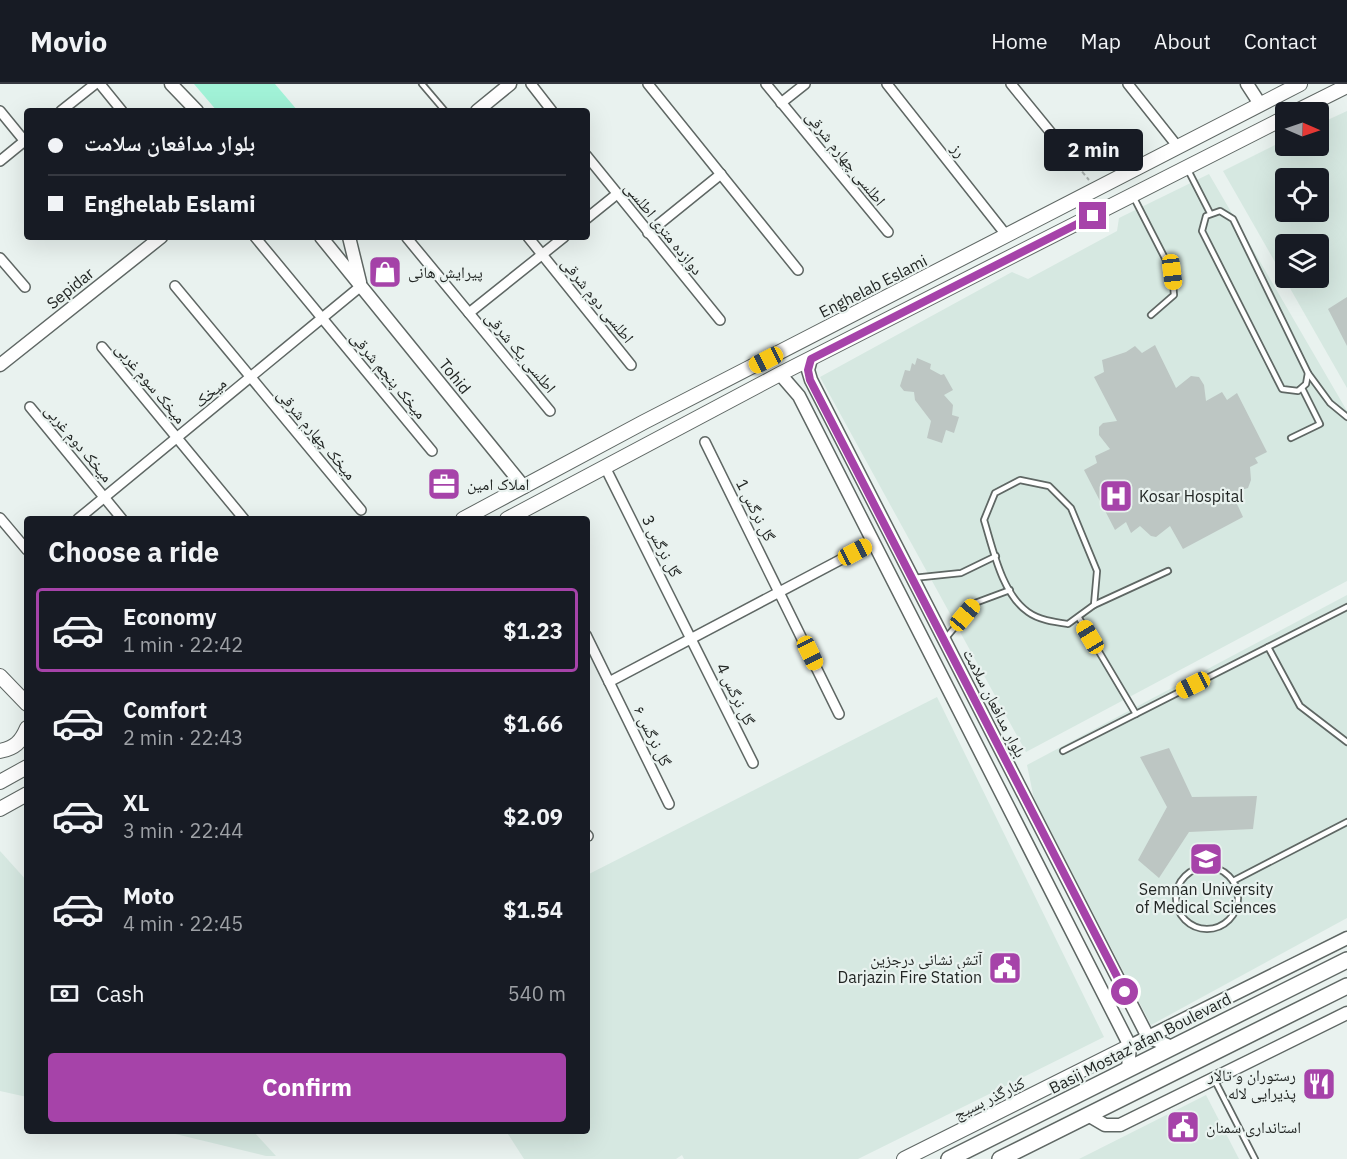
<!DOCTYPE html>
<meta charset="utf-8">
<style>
body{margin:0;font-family:"IBM Plex Sans","Noto Naskh Arabic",sans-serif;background:#20242c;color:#f1f3f6;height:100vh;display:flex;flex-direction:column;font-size:22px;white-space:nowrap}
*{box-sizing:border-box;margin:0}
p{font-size:20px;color:#9ea1a6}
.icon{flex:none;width:33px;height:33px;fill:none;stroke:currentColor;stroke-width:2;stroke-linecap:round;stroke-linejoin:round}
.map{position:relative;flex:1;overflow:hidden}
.drawer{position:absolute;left:24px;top:432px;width:566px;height:618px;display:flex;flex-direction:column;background:#171b24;border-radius:6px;box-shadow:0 6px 24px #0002}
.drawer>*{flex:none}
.hud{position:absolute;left:24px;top:24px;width:566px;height:132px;border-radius:6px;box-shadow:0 6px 24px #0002;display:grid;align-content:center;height:132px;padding:0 24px;background:#171b24}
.needle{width:39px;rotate:92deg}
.buttons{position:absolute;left:1275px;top:18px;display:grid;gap:12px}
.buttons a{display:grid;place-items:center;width:54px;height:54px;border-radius:6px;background:#171b24;box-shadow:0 6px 24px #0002;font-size:30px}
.end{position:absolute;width:27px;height:27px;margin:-14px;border:8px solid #a643a9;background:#fff;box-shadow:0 0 0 3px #fff}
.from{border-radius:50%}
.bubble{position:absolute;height:42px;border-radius:6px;background:#171b24;box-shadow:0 6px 24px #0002;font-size:20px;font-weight:800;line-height:42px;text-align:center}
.car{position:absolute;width:18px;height:36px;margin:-18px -9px;border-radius:8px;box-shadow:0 0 4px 2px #0007;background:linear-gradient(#f5c518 24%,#345 0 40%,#f5c518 0 76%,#345 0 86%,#f5c518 0)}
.hud b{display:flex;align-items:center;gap:21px;height:57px;font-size:22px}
.hud b+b{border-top:2px solid #363941}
.hud i{width:15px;height:15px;background:#f1f3f6}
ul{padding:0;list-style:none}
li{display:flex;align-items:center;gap:18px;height:84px;margin:0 12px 9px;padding:0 12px;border:3px solid transparent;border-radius:6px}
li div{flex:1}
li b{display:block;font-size:22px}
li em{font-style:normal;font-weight:800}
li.selected{border-color:#a643a9}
li>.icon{width:54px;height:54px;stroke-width:1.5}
h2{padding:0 24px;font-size:27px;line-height:72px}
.pay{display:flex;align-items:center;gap:15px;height:66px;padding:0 24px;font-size:22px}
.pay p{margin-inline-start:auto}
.action{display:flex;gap:12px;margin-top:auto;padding:12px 24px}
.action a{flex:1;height:69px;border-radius:6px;background:#a643a9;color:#fff;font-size:24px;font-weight:800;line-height:69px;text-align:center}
header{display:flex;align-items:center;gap:36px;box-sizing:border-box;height:84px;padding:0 30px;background:#171b24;border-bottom:2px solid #363941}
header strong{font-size:28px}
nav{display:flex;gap:33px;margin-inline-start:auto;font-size:21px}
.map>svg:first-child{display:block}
.built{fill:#d6e8e1;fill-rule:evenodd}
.green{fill:#a1f2d7}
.building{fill:#bdc6c3}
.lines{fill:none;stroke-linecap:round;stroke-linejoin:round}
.service-casing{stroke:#5f6764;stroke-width:8}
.minor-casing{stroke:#5f6764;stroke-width:12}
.tertiary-casing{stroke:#5f6764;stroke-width:15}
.secondary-casing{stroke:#5f6764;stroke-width:16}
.primary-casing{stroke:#5f6764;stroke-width:18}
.path{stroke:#abb2b0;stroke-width:2;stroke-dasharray:4.5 3;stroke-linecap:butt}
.service{stroke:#fff;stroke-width:4.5}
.minor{stroke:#fff;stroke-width:9}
.tertiary{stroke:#fff;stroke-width:12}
.secondary{stroke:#fff;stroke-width:14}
.primary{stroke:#fff;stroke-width:15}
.route{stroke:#a643a9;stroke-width:8}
.labels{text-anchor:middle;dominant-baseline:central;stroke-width:4.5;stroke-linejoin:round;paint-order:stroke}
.street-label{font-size:16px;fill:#222624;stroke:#e9f2ef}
.poi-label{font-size:16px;fill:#222624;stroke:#e9f2ef;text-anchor:start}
</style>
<header>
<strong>Movio</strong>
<nav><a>Home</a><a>Map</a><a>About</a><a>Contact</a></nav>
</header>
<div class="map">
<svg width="1347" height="1075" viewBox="0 0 1347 1075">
<rect width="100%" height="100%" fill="#e9f2ef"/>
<g class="built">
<path d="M1347,27V304L1223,87L1285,56L1286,62H1318L1319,40ZM1286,94H1318V128H1286ZM1286,160H1318V194H1286Z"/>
<polygon points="1209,90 1347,327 1347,497 1026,668 820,293 1012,188 1028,195 1117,147 1119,134"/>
<polygon points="1347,511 1347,834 1151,941 1034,715 1027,681"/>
<polygon points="937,613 1104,953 858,1075 684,1075 682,1071 676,1075 524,1075 506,1047 586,1047 587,791"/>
<polygon points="0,767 27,797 27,1013 0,1007"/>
<polygon points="1206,1011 1239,1075 1079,1075"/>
<polygon points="163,1047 253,1047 276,1072 266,1072"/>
</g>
<polygon class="green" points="194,0 275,0 298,27 217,27"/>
<g class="building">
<polygon points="1347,213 1347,262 1328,225"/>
<polygon points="1155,261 1176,304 1191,292 1199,293 1204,301 1206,317 1222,308 1227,316 1237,309 1267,368 1255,374 1258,379 1250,383 1251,396 1248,404 1232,409 1243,433 1183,465 1170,442 1156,453 1151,452 1140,442 1131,449 1126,438 1115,446 1084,386 1097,379 1095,372 1110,365 1099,351 1099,343 1103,339 1117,337 1094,293 1104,288 1102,276 1126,268 1135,262 1142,269"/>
<polygon points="917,274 931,280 930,285 941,291 944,290 953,306 944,311 953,321 952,331 959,333 954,349 946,346 942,359 927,354 931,337 915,316 914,308 904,307 900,302 905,286 910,287 912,279 915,281"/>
<polygon points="1169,664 1192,713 1257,712 1253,745 1189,748 1159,794 1138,776 1167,723 1140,673"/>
</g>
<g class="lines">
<defs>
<g id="service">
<polyline points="422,0 445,27"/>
<polyline points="1188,86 1210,129"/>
<polyline points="1134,114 1172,188 1174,211 1151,231"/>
<polygon points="1220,127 1233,135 1308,289 1306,300 1298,307 1282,305 1202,147 1206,132"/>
<polyline points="1308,289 1330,319 1347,333"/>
<polyline points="1291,354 1320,340 1302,304"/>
<path d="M1020,396L1049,402L1071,424L1097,487L1094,521L1068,540C1054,538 1039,536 1028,528C1002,510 993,465 984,436L995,409Z"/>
<polyline points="913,494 961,489 996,472"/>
<polyline points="1094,521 1168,487"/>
<polyline points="1079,534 1136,630"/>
<polyline points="945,555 975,519 1010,506"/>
<polyline points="1268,563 1300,622 1347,658"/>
<polyline points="1063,667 1347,523"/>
<circle cx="1207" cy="814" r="31"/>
<polyline points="1233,797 1347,738"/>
<polyline points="1214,995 1255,1075"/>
</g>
<g id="minor">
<polyline points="100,0 122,27"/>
<polyline points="531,0 552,27"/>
<polyline points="648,0 798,186"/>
<polyline points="766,0 888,148"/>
<polyline points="887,0 1007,152"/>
<polyline points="1011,0 1061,61"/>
<polyline points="1128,0 1178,63"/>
<polyline points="781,19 805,0"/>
<polyline points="0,27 27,60"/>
<polyline points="61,27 95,0"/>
<polyline points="586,71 720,236"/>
<polyline points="0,77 27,55"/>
<polyline points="586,135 617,110"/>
<polyline points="648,149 721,90"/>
<polyline points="255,153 432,367"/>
<polyline points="528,153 631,281"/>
<polyline points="407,154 550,327"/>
<polyline points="0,174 25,203"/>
<polyline points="175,202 361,426"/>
<polyline points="469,229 564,153"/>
<polyline points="102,263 244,435"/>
<polyline points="30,323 122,435"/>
<polyline points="705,358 839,630"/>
<polyline points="605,383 753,679"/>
<polyline points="0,434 27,466"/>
<polyline points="78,435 361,202"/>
<polyline points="586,551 669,720"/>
<polyline points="609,598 874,458"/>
<polyline points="586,750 588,752"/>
</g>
<g id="tertiary">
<polyline points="171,0 197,27"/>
<polyline points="1247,0 1260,20"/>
<polyline points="477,27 510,0"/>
<polyline points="321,153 524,403"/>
<polyline points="349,153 360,198"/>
<polyline points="811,275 808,286 811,296 1148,953 1172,963"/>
<polyline points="0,281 161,153"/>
<polyline points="780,290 799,312 1130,962 1128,985"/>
<polyline points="1130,962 1347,854"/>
<polyline points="1088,1031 1105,1041 1120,1041 1347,929"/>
</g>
<g id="secondary">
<polyline points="1295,28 1347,2"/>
<polyline points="463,435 644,338 1300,0"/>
<polyline points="507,435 780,290 1286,33"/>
<polyline points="0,592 27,620"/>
<path d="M0,667C15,664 21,658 27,644"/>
<polyline points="0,698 27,683"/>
<polyline points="0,725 27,710"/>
<polyline points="904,1075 1130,962"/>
</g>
<g id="primary">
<polyline points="949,1075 1347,876"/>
<polyline points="1000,1075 1347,902"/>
</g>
</defs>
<use href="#service" class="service-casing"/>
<use href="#minor" class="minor-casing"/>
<use href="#tertiary" class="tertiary-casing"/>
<use href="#secondary" class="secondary-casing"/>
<use href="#primary" class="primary-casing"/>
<polyline class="path" points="1068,70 1089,96"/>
<use href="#service" class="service"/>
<use href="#minor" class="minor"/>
<use href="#tertiary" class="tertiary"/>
<use href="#secondary" class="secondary"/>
<use href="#primary" class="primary"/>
</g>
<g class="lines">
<polyline class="route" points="1093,132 811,275 808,286 810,296 1125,908"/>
</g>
<defs>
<symbol id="shop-square" viewBox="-11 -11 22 22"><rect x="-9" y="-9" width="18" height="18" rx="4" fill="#a643a9" stroke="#e9f2ef"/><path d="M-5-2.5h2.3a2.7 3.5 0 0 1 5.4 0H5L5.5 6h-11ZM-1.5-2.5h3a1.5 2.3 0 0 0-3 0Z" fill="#fff"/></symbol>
<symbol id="office-square" viewBox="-11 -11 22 22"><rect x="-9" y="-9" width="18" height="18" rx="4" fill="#a643a9" stroke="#e9f2ef"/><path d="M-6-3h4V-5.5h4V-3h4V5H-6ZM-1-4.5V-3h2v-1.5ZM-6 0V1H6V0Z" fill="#fff"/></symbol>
<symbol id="hospital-square" viewBox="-11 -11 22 22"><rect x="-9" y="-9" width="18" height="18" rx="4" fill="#a643a9" stroke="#e9f2ef"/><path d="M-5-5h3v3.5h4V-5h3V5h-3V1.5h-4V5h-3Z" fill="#fff"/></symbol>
<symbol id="university-square" viewBox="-11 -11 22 22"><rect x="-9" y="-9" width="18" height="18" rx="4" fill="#a643a9" stroke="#e9f2ef"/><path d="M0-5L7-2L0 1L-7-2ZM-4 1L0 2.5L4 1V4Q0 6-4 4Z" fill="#fff"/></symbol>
<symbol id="civic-square" viewBox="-11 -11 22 22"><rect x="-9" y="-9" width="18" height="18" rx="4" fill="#a643a9" stroke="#e9f2ef"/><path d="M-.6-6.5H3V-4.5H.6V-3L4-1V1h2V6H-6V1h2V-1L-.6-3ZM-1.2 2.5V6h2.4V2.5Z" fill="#fff"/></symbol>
<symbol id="restaurant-square" viewBox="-11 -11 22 22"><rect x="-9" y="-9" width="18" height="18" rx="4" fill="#a643a9" stroke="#e9f2ef"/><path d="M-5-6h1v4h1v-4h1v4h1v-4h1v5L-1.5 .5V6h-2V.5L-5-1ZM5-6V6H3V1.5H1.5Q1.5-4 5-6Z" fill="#fff"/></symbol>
</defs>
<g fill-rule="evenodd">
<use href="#shop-square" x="366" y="169" width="38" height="38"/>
<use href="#office-square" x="425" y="381" width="38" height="38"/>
<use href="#hospital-square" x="1097" y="393" width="38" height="38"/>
<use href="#university-square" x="1187" y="756" width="38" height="38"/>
<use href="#civic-square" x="986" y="865" width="38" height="38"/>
<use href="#restaurant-square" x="1300" y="981" width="38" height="38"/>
<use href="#civic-square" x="1164" y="1024" width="38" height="38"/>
</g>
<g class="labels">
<g class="street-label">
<text transform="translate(959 66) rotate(52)">رز</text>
<text transform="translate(846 74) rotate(51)">اطلسی چهارم شرقی</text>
<text transform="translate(664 144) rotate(51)">دوازده متری اطلسی</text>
<text transform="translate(873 202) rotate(-27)">Enghelab Eslami</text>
<text transform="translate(70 204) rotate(-39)">Sepidar</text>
<text transform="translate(598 216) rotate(51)">اطلسی دوم شرقی</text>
<text transform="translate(521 268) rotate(50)">اطلسی یک شرقی</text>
<text transform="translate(389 291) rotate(50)">میخک پنجم شرقی</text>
<text transform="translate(455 292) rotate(51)">Tohid</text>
<text transform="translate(151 299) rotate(50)">میخک سوم غربی</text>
<text transform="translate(210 308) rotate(-40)">میخک</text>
<text transform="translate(317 350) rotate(50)">میخک چهارم شرقی</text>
<text transform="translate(79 359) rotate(50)">میخک دوم غربی</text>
<text transform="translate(756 426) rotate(63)">گل نرگس 1</text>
<text transform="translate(662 462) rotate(63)">گل نرگس 3</text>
<text transform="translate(736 610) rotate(64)">گل نرگس 4</text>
<text transform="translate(995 619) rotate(63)">بلوار مدافعان سلامت</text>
<text transform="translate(653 652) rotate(64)">گل نرگس ۶</text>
<text transform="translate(1140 959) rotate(-27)">Basij Mostaz'afan Boulevard</text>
<text transform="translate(989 1014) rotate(-26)">کنارگذر بسیج</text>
</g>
<g class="poi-label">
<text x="408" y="188">پیرایش هانی</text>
<text x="467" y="400">املاک امین</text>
<text x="1139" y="412">Kosar Hospital</text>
<text x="1206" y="805" text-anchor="middle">Semnan University<tspan x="1206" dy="18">of Medical Sciences</tspan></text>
<text x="982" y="875" text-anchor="end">آتش نشانی درجزین<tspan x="982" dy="18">Darjazin Fire Station</tspan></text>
<text x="1296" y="991" text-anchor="end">رستوران و تالار<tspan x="1296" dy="18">پذیرایی لاله</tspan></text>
<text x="1206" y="1043">استانداری سمنان</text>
</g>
</g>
</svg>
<div class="buttons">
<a><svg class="needle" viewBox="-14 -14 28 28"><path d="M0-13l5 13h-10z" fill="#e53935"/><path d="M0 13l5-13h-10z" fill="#9ea1a6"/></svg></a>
<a><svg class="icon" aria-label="locate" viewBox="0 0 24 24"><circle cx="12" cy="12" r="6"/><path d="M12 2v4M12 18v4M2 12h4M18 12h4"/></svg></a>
<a><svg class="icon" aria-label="layers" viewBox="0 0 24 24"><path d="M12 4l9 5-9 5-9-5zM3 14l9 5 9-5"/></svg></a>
</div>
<i class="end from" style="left:1125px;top:908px"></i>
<i class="end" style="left:1093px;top:132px"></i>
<div class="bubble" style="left:1044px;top:45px;width:99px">2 min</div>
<i class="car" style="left:1172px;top:188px;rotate:173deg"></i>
<i class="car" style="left:766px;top:276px;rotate:243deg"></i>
<i class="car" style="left:855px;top:468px;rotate:62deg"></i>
<i class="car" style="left:965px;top:531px;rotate:40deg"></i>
<i class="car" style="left:1090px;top:553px;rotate:329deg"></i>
<i class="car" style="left:810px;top:569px;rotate:154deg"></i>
<i class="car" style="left:1193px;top:601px;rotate:243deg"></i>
<div class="hud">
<b><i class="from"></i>بلوار مدافعان سلامت</b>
<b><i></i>Enghelab Eslami</b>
</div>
<section class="drawer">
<h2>Choose a ride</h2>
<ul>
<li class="selected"><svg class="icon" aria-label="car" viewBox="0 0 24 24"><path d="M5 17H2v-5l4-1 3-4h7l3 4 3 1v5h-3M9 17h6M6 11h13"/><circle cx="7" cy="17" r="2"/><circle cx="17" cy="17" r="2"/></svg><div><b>Economy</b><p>1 min · 22:42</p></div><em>$1.23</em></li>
<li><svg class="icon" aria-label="car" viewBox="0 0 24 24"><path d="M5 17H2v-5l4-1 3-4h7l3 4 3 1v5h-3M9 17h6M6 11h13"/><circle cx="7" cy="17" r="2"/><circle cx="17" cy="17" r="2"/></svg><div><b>Comfort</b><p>2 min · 22:43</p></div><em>$1.66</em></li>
<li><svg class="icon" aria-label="car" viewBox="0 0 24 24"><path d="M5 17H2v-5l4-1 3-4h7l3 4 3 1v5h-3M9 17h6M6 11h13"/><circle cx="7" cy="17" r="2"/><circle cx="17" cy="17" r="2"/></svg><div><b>XL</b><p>3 min · 22:44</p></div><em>$2.09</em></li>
<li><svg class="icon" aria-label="car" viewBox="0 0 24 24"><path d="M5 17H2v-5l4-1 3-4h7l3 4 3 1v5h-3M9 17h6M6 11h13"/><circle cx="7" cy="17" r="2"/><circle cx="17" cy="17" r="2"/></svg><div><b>Moto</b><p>4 min · 22:45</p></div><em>$1.54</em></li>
</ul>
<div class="pay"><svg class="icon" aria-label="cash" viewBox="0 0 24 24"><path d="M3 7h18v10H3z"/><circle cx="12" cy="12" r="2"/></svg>Cash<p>540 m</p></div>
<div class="action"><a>Confirm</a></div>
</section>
</div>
